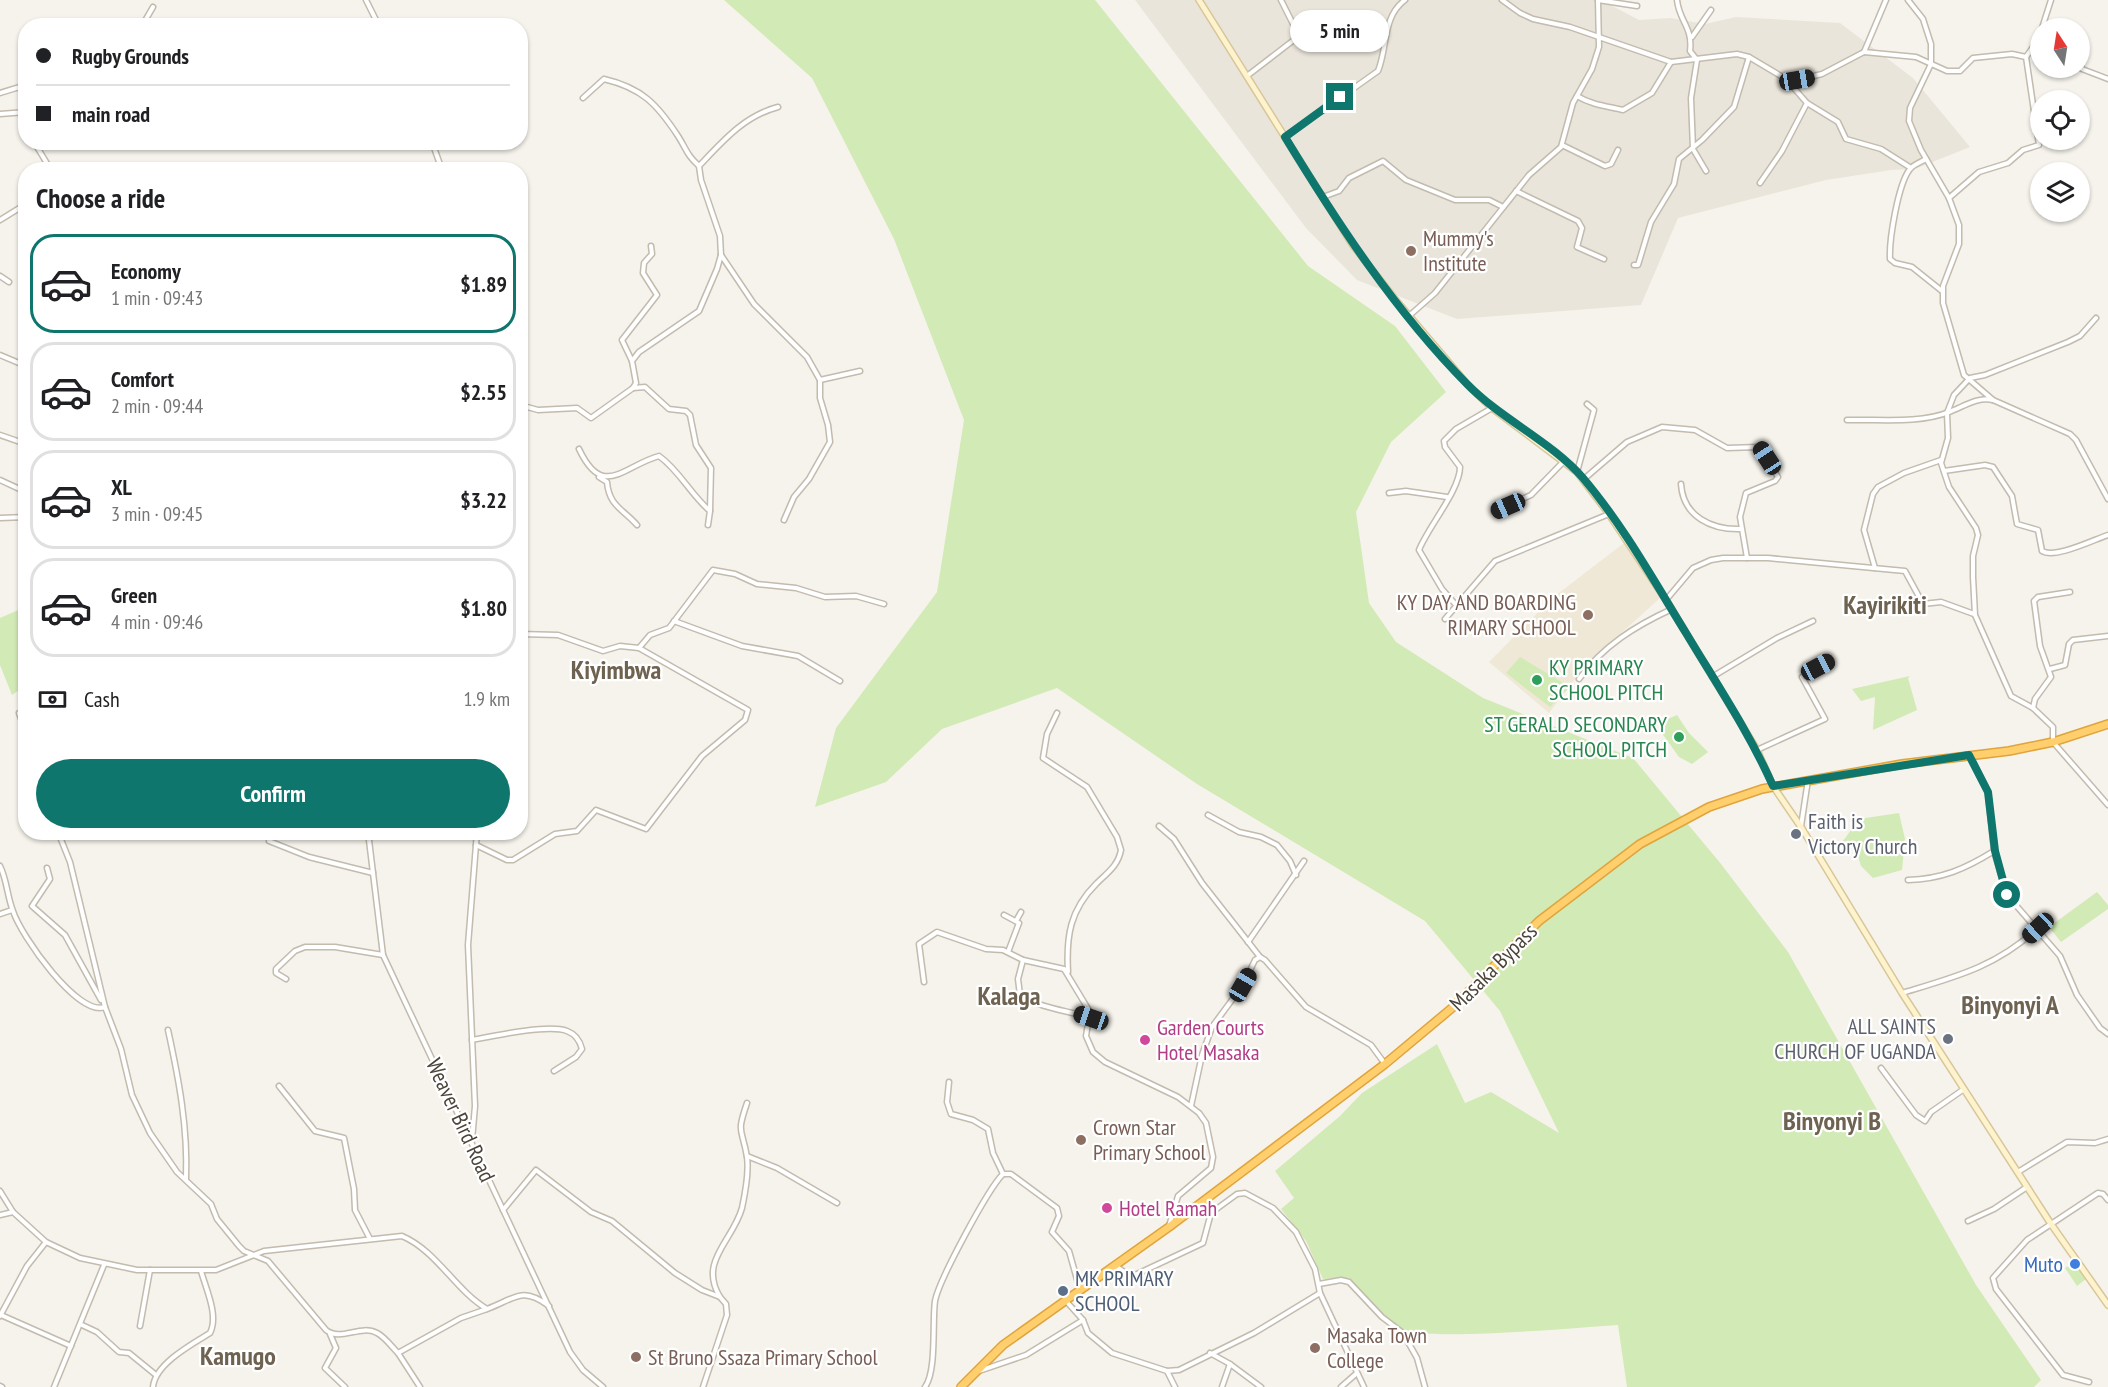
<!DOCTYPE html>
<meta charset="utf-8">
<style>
body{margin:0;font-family:"PT Sans Narrow",sans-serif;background:#f6f6f6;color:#202124;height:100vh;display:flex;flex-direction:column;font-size:22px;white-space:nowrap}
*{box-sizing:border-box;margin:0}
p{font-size:20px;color:#757577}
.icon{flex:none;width:33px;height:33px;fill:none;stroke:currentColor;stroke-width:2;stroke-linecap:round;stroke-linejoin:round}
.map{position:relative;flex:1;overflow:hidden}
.drawer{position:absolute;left:18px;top:162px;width:510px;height:678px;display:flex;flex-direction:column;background:#fff;border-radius:24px;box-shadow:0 2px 4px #0004}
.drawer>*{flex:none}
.top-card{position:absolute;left:18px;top:18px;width:510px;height:132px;border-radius:24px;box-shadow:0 2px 4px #0004;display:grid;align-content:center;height:132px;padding:0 18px;background:#fff}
.needle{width:39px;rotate:348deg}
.controls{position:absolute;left:2030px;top:18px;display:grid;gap:12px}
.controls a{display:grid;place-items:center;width:60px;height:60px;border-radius:50%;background:#fff;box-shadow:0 2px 4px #0004;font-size:30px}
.end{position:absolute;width:27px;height:27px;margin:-14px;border:8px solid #0f766e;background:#fff;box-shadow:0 0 0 3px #fff}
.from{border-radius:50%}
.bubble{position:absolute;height:42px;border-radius:21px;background:#fff;box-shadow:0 2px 4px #0004;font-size:20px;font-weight:800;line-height:42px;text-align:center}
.car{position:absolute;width:18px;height:36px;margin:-18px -9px;border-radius:8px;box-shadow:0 0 4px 2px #0007;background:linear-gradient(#222 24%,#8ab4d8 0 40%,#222 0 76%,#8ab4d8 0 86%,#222 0)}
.top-card b{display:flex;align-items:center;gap:21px;height:57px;font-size:22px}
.top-card b+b{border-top:2px solid #e0e0e0}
.top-card i{width:15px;height:15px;background:#202124}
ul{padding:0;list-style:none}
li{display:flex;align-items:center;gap:18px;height:99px;margin:0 12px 9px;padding:0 6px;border:3px solid #e0e0e0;border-radius:24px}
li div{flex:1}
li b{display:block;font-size:22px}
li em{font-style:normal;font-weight:800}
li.current{border-color:#0f766e}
li>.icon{width:54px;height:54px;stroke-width:1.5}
h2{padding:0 18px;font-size:27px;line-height:72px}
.pay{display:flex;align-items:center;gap:15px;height:66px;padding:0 18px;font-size:22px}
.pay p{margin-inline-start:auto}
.cta{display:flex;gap:12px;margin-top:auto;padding:12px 18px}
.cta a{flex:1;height:69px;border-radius:36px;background:#0f766e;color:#fff;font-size:24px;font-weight:800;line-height:69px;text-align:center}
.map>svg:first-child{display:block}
.residential{fill:#eae5da}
.education{fill:#efe8d6}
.green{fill:#d2eab5}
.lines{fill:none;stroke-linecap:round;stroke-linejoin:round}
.street-casing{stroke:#c2bbae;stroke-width:7}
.secondary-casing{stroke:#d6c79b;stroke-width:8}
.highway-casing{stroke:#e0a43c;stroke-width:10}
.street{stroke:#fff;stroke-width:4}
.secondary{stroke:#fff3cd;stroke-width:5}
.highway{stroke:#ffcf6e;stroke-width:7}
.route{stroke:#0f766e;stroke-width:8}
.education-dot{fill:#8d6e63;stroke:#fff;stroke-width:2}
.leisure-dot{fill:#2e9e5b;stroke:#fff;stroke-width:2}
.worship-dot{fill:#6b7280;stroke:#fff;stroke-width:2}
.hotel-dot{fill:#d1479c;stroke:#fff;stroke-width:2}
.shop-dot{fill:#3f7fe0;stroke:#fff;stroke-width:2}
.service-dot{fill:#5c6f8a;stroke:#fff;stroke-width:2}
.labels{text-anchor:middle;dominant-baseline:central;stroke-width:4.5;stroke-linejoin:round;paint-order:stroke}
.education-label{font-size:22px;fill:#785e54;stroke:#fff;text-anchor:start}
.leisure-label{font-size:22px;fill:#27864d;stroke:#fff;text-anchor:start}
.worship-label{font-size:22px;fill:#5b616d;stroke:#fff;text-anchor:start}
.street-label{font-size:22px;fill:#4b4439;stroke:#fff}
.hotel-label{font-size:22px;fill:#b23c85;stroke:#fff;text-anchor:start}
.shop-label{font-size:22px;fill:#366cbe;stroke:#fff;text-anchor:end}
.service-label{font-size:22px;fill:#4e5e75;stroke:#fff;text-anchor:start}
.quarter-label{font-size:26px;font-weight:bold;fill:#6e6250;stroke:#fff}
</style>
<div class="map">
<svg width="2108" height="1387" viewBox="0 0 2108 1387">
<rect width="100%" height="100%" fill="#f6f3ec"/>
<polygon class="residential" points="1135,0 1601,0 1639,20 1671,18 1705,24 1736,17 1840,23 1913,78 1970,147 1915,169 1891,170 1826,180 1678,218 1641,305 1457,319 1357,280 1306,228"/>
<polygon class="education" points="1624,543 1660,598 1584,667 1549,713 1489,662 1551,599"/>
<g class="green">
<path d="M724,0H1095L1308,266L1395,326L1446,392L1391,442L1356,512L1369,603L1396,642L1483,698L1633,758L1721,864L1788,952L1976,1285L2041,1380L2034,1387H1627L1618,1325C1583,1327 1424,1342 1402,1329C1381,1316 1367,1294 1349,1278L1323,1279L1306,1241L1281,1209L1294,1198L1275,1171L1340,1116L1362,1093L1437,1044L1465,1103L1491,1092L1559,1133L1500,1011L1425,921L1197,784L1057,688L942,729L886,782L815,807L836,728L937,592L964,420L894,239L812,78Z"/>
<polygon points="25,607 25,686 12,695 0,665 0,618"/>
<polygon points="1520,657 1570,687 1550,707 1506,673"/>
<polygon points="1910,676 1908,678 1917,710 1873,730 1875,697 1861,701 1852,689"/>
<polygon points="1677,715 1689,733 1708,752 1692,764 1679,757 1659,729 1668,719"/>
<polygon points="1899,813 1905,839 1902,870 1873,878 1861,866 1855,846 1843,841 1859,819"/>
<polygon points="2097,892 2108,905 2108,909 2061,942 2049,927"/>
<polygon points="2072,1264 2074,1267 2077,1266 2086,1279 2077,1286 2065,1268"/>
</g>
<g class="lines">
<defs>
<g id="street">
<polyline points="366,0 379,26"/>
<polyline points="1502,0 1520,13 1533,19 1570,27 1671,62 1737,54 1749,57 1786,79 1797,80 1822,74 1864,52 1886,0"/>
<polyline points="1598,0 1637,6"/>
<path d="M1677,0C1679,21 1693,27 1690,51L1697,60L1691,98L1693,149L1706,171"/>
<polyline points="1908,0 1923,19 1931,44 1931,64 1910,108 1909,121 1921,150 1949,198 1959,225 1959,244 1943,286 1943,303 1964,375 1993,400"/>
<polyline points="142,26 153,7"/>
<polyline points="2042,28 2051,0"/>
<polyline points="1692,37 1711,10"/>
<polyline points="1864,52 1916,57 1947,71 1960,71 1973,58 2012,54 2026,57"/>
<polyline points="2079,58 2082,69 2108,79"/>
<polyline points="1247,76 1299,36 1281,0"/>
<polyline points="1786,79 1807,103 1838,122 1846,139 1881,149 1911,168"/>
<polyline points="26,87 23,93 26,105"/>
<polyline points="0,93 26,85"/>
<path d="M1577,96C1592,105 1606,106 1623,110L1652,93L1671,62"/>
<path d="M583,98L604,79C642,88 657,104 678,136C687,150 686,154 699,166L701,180L720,236L721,255L717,269L699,311L639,352L632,361L636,383L633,388"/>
<polyline points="0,114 26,112"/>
<path d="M1285,137L1378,71C1388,47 1382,17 1405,0"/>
<polyline points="34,142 51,170"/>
<polyline points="432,142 442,170"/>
<polyline points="1562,145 1605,166 1611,164 1618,150"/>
<path d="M1926,159C1921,162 1913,165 1910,169C1898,184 1889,240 1890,259L1895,263L1912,267L1942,291"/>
<path d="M699,166C723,141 744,116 778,107"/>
<polyline points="92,170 96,170"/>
<polyline points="1760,183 1782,151 1807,103"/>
<polyline points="1516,191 1578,221 1582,228 1577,247 1604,259"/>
<polyline points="1323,197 1339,191 1349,178 1383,161 1406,180 1455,200 1489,200 1503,207"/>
<polyline points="1949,198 1979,172 2008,163 2023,150 2039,145 2026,57 2040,37"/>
<polyline points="0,220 26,204"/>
<polyline points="721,255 754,304 807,357 820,380"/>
<polyline points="1634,265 1638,265 1651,222 1674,184 1679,159 1702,140 1734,107 1749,57"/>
<polyline points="0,276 9,282"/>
<polyline points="1409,316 1435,293 1529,175 1561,147 1573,103 1592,69 1599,47 1598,0"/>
<polyline points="2096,318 2080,336 2068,342 1985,375 1970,378 1954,395 1947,413 1948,438 1941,463 1949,487 1976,528 1978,535 1973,556 1973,577 1975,615 2011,696 2033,708 2053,727 2053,742 2108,805"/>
<polyline points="0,355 26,366"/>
<polyline points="632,361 622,340 657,295 643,273 644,263 652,254 651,246"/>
<polyline points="520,405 538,410 577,408 591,418 633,388 645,387 669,409 686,411 690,415 696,445 711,468 710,511"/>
<path d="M1847,420C1879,419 1919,424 1949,412C1963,407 1978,396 1993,400L2070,434L2076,440L2108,499"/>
<polyline points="0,435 26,444"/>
<path d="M579,449C603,500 623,466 659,456C680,471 690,494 710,511L708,525"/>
<path d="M1944,471L1985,465L1993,467L2012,496L2017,524L2038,530L2042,551C2055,559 2093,540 2108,535"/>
<polyline points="1577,472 1594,410 1587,404"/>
<path d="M599,477L607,482C609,506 623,509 637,525"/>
<polyline points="1584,479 1627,442 1662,427 1695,430 1727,448 1759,447 1778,477 1775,481 1746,493 1740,517 1747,558"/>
<polyline points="0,480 26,492"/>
<path d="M1681,484C1683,517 1712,530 1741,529"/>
<polyline points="1389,493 1406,491 1447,497"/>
<polyline points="1494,512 1531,495 1564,461"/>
<polyline points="0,518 26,517"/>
<polyline points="784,520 794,497 809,479 830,442 828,425 820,398 820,380 860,371"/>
<polyline points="1875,568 1864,530 1873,494 1878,487 1904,473 1941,460"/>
<polyline points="1666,600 1693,568 1711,560 1723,558 1768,558 1905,571 1923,604 1941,602 1974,614"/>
<path d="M1456,605L1442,589L1419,550C1428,527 1460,490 1460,467L1445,447L1444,441L1456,429L1492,408"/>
<polyline points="1445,619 1495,561 1609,514"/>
<polyline points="674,621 742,646 798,656 840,681"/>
<polyline points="520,634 558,635 603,651 620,646 639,648 650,635 669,628 713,570 735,574 757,584 796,588 825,597 856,596 884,604"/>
<polyline points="2050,669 2065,665 2069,644 2073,640 2108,636"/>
<polyline points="1712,677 1777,638 1813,621"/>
<path d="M1579,679C1603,646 1635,626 1672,609"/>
<polyline points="2033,708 2035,699 2051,677 2040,646 2034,601 2038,597 2070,592"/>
<polyline points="19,713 26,733"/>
<path d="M1057,713L1047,734L1043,758L1087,787L1117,837L1121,850C1118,866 1107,873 1096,884C1070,910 1066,936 1068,972"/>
<polyline points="1757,750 1825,719 1802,677 1831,660"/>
<polyline points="1970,756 1988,792 1994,851 2007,895 2060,956 2077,995 2100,1028 2108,1034"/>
<polyline points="1208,815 1239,832 1261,837 1277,845 1290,861 1296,875"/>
<polyline points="1159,826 1174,839 1202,883 1260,957"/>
<polyline points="1801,826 1808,780"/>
<path d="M58,832L70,862L105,1007L121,1049L132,1095L150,1133L177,1172L211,1204L217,1219L239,1246L244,1251L268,1261L326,1330C341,1342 360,1324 377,1333C385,1337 392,1347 398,1353"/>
<polyline points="368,832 383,955 570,1352 583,1370 603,1387"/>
<polyline points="269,841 309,857 373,873"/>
<polyline points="476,845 507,860 513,860 555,834 577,831 596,810 646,829 702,756 745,720 748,710 639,648"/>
<path d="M0,866C7,880 7,896 13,911C21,936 78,1017 105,1007"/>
<polyline points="47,868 50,879 32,906 65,935 101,1000"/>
<path d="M1908,880C1942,879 1965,869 1994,851"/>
<polyline points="0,914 12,910"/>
<polyline points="1004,915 1019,923 1008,952"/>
<polyline points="1016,921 1021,912"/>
<polyline points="1248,942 1304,861"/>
<path d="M1023,960L1018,979L1020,995C1042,1009 1066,1010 1091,1018"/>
<polyline points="286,979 276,973 276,969 295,951 305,947 335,947 383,955"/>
<polyline points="924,982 919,944 937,932 986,949 1003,950 1023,960 1064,969 1090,1012 1086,1036 1093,1052 1105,1062 1178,1097 1199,1113 1206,1123 1213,1157 1211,1168 1178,1196 1169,1226"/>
<path d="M1902,993C1955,977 1996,967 2038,928"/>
<path d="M168,1030C179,1080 188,1128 186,1179"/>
<path d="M472,1040C493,1036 548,1024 567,1031C575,1034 580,1041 582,1049L576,1057L554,1071"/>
<polyline points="1881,1068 1916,1115 1925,1121 1931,1112 1964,1089"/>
<polyline points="949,1082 947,1102 951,1114 973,1120 988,1129 993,1153 1003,1174"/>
<polyline points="279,1086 315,1131 344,1138 354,1189 355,1210 370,1239"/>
<polyline points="1191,1106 1202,1055 1212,1027 1243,985 1255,960 1260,957 1265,960 1306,1007 1371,1045 1385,1064"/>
<polyline points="472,1140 475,1106 468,945 477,832"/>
<polyline points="747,1156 777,1168 837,1203"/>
<polyline points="2018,1172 2067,1142 2095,1143 2108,1139"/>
<path d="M0,1191L13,1212L46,1242L80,1258L137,1270H216L264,1251L402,1236C437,1251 455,1290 487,1309C516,1298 522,1286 549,1306"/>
<polyline points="503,1210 536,1170 591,1212 612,1221 675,1273 702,1290 720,1297 726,1304 727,1315 703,1387"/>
<polyline points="0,1215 13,1212"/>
<polyline points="1968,1221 1994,1209 2027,1187"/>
<polyline points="1319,1284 1341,1280 1349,1282 1382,1317 1403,1333 1417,1358 1425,1387"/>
<polyline points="1320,1293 1364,1387"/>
<path d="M720,1297C698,1261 733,1241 742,1208C745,1194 749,1171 747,1157C742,1127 736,1135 747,1103"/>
<polyline points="1066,1301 1083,1320 1088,1333 1112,1353 1167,1371 1179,1370 1254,1333 1320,1293 1315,1269 1296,1232 1273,1208 1245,1193 1237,1194 1211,1213 1203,1243 1135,1275 1129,1276 1115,1265"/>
<polyline points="1,1315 71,1346"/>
<polyline points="0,1316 27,1266 46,1242"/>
<polyline points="82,1325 97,1332 119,1352 129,1353 156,1375"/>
<polyline points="140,1326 150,1270"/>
<polyline points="330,1334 336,1348 325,1368 345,1387"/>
<polyline points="1210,1353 1230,1364 1261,1387"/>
<polyline points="979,1371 1026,1355 1083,1320"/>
<polyline points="1167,1371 1175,1387"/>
<polyline points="2089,1382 2063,1375 1996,1289 1993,1278 2027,1240 2098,1193 2103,1194 2108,1200"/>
<polyline points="0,1386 2,1387"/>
<polyline points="54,1387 104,1265"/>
<path d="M153,1387C155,1364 192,1344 210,1333C219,1316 206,1289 201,1271"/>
<polyline points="420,1387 398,1353 461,1318 487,1309"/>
<path d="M925,1387C937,1371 932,1321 935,1301C939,1280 988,1189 1003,1174H1011L1057,1208L1059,1216L1052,1232L1069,1251L1080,1290"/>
<polyline points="1222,1387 1230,1364"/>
<polyline points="1341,1387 1357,1373"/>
</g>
<polyline id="secondary" points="1199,0 1352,244 1394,298 1468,385 1492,408 1577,472 1609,514 1666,600 1757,750 1773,786 1801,827 1902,993 2051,1224 2108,1305"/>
<polyline id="highway" points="961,1387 1003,1345 1169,1227 1385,1064 1452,1008 1539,921 1640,844 1709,807 1762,789 1902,764 2009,751 2053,742 2108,724"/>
</defs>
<use href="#street" class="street-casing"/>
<use href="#secondary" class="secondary-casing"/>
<use href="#highway" class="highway-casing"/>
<use href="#street" class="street"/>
<use href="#secondary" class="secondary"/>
<use href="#highway" class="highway"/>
</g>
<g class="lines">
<path class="route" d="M1340,97L1285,137C1338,224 1395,311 1467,384C1501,419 1552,442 1583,478C1623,525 1654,581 1686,633C1716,683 1749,732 1773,786L1969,755L1988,792L1995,851L2007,895"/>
</g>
<g class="education-dot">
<circle cx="1411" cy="251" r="6"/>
<circle cx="1588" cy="615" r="6"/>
<circle cx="1081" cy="1140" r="6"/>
<circle cx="1315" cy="1348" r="6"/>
<circle cx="636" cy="1357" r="6"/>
</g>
<g class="leisure-dot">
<circle cx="1537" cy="680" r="6"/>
<circle cx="1679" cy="737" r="6"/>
</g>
<g class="worship-dot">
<circle cx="1796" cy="834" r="6"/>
<circle cx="1948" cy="1039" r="6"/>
</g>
<g class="hotel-dot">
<circle cx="1145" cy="1040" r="6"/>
<circle cx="1107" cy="1208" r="6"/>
</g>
<circle class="shop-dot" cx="2075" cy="1264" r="6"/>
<circle class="service-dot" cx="1063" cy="1291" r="6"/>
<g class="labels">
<g class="education-label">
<text x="1423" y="238">Mummy's<tspan x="1423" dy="25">Institute</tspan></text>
<text x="1576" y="602" text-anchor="end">KY DAY AND BOARDING<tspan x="1576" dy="25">RIMARY SCHOOL</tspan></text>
<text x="1093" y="1127">Crown Star<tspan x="1093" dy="25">Primary School</tspan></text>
<text x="1327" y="1335">Masaka Town<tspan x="1327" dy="25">College</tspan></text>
<text x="648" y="1357">St Bruno Ssaza Primary School</text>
</g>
<g class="leisure-label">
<text x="1549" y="667">KY PRIMARY<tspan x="1549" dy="25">SCHOOL PITCH</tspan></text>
<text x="1667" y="724" text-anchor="end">ST GERALD SECONDARY<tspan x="1667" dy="25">SCHOOL PITCH</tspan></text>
</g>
<g class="worship-label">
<text x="1808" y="821">Faith is<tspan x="1808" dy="25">Victory Church</tspan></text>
<text x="1936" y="1026" text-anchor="end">ALL SAINTS<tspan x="1936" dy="25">CHURCH OF UGANDA</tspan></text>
</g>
<g class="street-label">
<text transform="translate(1493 967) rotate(-45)">Masaka Bypass</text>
<text transform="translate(461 1120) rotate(65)">Weaver Bird Road</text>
</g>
<g class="hotel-label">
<text x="1157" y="1027">Garden Courts<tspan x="1157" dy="25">Hotel Masaka</tspan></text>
<text x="1119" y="1208">Hotel Ramah</text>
</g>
<g class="shop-label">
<text x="2063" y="1264">Muto</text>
</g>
<g class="service-label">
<text x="1075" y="1278">MK PRIMARY<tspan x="1075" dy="25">SCHOOL</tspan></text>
</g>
<g class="quarter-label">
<text x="1885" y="604">Kayirikiti</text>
<text x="616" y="669">Kiyimbwa</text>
<text x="1009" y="995">Kalaga</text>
<text x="2010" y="1004">Binyonyi A</text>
<text x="1832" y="1120">Binyonyi B</text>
<text x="238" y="1355">Kamugo</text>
</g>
</g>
</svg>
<div class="controls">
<a><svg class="needle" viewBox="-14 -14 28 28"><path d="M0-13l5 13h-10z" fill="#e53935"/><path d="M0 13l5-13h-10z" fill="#757577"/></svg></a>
<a><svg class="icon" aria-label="locate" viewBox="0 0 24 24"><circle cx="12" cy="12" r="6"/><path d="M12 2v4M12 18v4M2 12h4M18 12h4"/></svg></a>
<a><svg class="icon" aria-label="layers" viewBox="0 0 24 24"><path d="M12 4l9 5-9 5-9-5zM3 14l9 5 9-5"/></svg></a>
</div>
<i class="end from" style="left:2007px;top:895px"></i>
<i class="end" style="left:1340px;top:97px"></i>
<div class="bubble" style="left:1290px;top:10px;width:99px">5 min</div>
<i class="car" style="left:1797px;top:80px;rotate:80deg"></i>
<i class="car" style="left:1767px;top:458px;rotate:327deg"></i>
<i class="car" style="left:1508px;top:506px;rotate:246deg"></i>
<i class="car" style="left:1818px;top:667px;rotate:62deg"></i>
<i class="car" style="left:2038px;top:928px;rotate:227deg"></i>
<i class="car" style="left:1243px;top:985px;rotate:30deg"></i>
<i class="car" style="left:1091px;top:1018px;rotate:289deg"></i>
<div class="top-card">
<b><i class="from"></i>Rugby Grounds</b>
<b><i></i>main road</b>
</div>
<section class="drawer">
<h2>Choose a ride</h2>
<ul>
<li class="current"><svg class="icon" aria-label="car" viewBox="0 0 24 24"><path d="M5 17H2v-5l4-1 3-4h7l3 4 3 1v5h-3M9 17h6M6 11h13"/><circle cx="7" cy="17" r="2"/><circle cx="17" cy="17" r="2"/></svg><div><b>Economy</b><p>1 min · 09:43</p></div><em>$1.89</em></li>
<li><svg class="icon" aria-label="car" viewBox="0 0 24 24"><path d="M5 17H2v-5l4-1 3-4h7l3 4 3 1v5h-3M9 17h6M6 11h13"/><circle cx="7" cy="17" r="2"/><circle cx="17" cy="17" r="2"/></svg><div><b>Comfort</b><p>2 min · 09:44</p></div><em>$2.55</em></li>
<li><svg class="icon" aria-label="car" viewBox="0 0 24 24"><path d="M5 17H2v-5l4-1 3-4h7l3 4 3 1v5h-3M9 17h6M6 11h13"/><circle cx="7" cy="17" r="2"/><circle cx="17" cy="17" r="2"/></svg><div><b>XL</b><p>3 min · 09:45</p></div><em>$3.22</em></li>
<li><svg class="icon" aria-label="car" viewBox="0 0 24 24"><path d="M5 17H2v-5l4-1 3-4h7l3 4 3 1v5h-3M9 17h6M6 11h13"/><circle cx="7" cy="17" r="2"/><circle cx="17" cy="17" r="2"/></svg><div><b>Green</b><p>4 min · 09:46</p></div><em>$1.80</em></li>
</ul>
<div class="pay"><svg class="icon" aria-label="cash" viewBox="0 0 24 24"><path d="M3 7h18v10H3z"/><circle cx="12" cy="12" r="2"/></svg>Cash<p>1.9 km</p></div>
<div class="cta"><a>Confirm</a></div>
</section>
</div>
